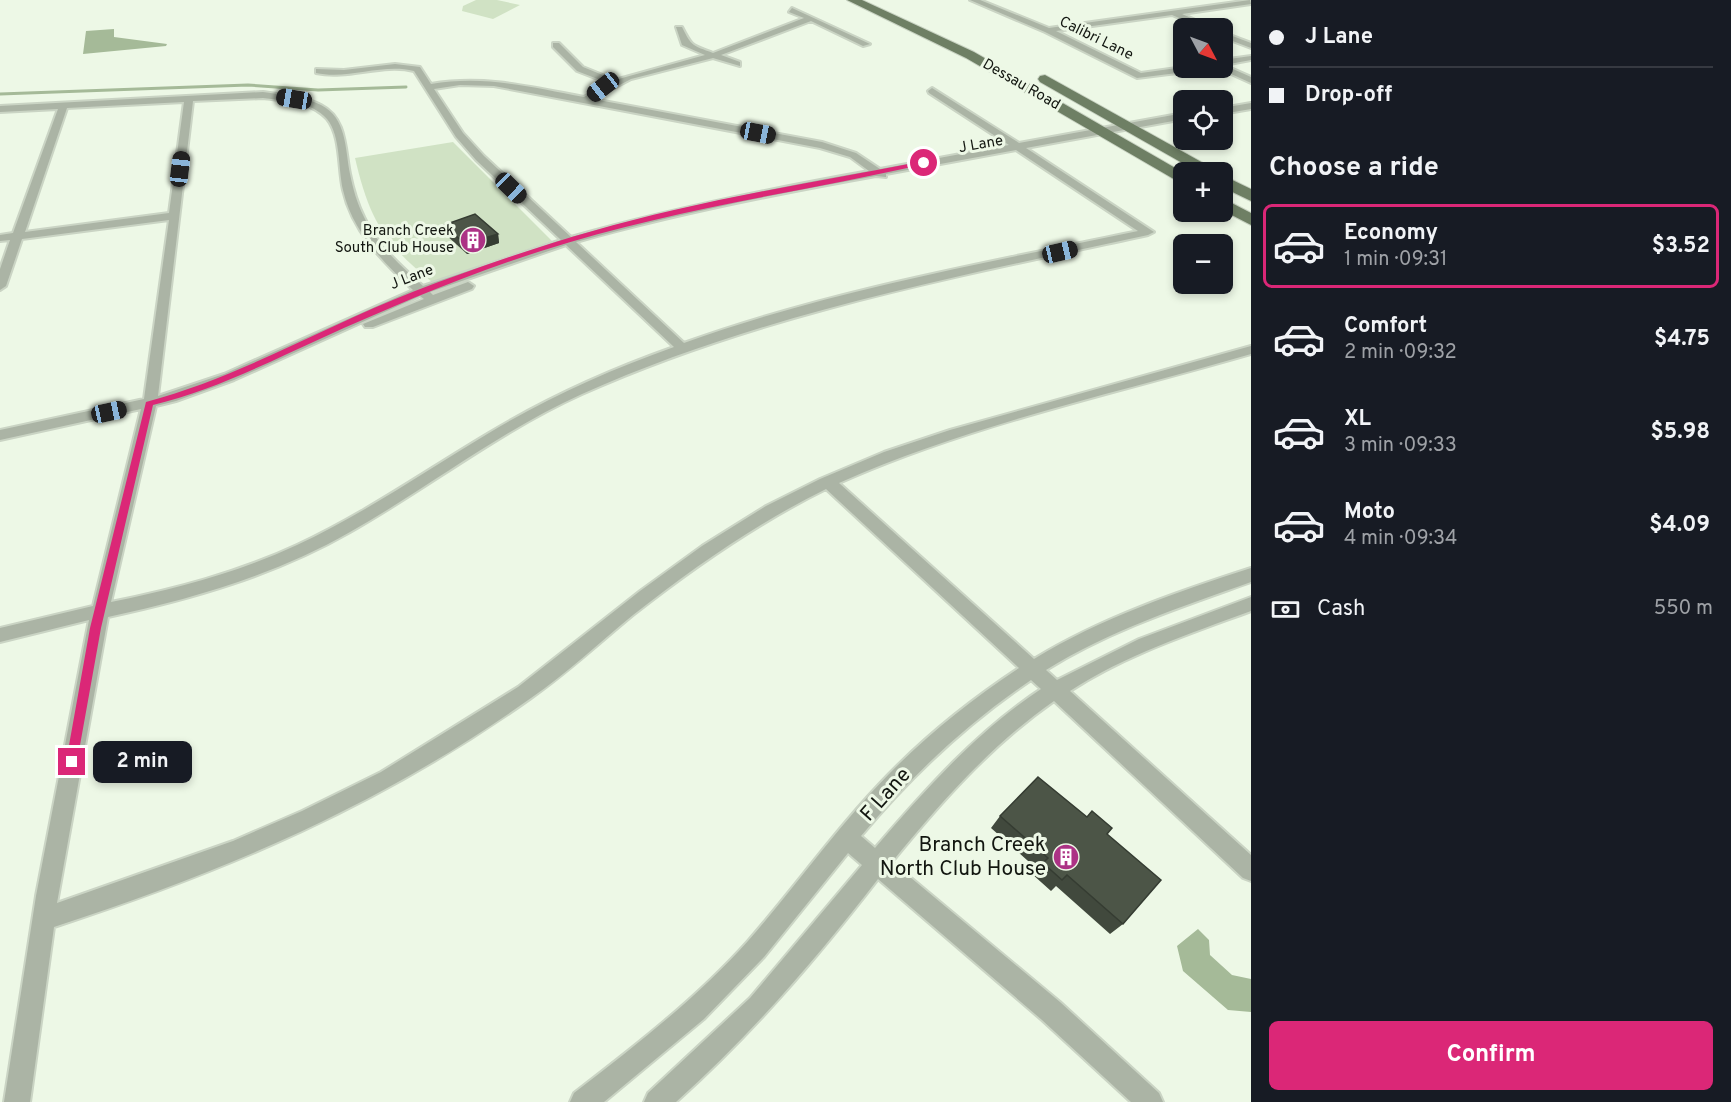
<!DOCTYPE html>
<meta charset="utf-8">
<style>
body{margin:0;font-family:Overpass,sans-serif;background:#242831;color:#f1f3f6;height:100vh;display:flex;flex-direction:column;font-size:22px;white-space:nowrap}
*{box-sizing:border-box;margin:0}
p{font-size:20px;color:#9ea1a6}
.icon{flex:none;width:33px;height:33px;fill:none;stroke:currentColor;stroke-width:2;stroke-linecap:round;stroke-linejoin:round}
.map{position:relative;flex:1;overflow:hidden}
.sheet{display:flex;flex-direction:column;background:#171b24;width:480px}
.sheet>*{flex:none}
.top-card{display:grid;align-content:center;height:132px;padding:0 18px;background:#171b24}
.needle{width:39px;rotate:131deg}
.tools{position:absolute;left:1173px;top:18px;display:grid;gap:12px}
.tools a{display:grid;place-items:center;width:60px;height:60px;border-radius:9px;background:#171b24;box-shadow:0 3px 9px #0003;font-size:30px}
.end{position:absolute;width:27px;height:27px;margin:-14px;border:8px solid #db2777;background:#fff;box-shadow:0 0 0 3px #fff}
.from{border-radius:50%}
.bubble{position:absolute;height:42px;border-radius:9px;background:#171b24;box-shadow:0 3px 9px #0003;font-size:20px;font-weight:700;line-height:42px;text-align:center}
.car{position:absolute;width:18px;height:36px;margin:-18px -9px;border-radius:8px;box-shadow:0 0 4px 2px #0007;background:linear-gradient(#222 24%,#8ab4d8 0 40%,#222 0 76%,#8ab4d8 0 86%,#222 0)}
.top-card b{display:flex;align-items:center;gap:21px;height:57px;font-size:22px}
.top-card b+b{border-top:2px solid #363941}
.top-card i{width:15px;height:15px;background:#f1f3f6}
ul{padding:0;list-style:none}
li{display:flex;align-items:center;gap:18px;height:84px;margin:0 12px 9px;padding:0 6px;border:3px solid transparent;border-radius:9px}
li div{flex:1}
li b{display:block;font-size:22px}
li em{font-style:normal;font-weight:700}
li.on{border-color:#db2777}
li>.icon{width:54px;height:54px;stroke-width:1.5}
h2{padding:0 18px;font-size:27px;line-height:72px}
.pay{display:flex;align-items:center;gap:15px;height:66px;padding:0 18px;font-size:22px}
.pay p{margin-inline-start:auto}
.cta{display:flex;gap:12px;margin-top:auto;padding:12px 18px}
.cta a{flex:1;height:69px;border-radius:9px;background:#db2777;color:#fff;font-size:24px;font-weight:700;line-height:69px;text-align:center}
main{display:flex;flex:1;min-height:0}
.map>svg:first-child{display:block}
.green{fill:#d0e2c4}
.water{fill:#a5ba98}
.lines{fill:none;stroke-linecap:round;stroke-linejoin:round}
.stream{stroke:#a5ba98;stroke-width:3}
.minor-casing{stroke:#cad4c4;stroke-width:4}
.primary-casing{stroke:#cad4c4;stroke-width:2}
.minor{fill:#abb4a5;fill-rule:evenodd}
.primary{fill:#6e7f64;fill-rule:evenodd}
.wall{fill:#41493d}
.shaded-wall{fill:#353c32}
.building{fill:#4c5547;stroke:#353c32;stroke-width:1.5}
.route{fill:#db2777}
.labels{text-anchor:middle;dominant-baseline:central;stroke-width:6;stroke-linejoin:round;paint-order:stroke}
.far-street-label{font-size:15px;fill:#121610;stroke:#edf8e6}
.far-poi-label{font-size:15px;fill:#121610;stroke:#edf8e6;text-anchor:end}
.near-street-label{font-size:21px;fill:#121610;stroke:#edf8e6}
.near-poi-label{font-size:21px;fill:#121610;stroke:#edf8e6;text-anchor:end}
</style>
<main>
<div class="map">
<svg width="1251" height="1102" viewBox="0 0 1251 1102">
<rect width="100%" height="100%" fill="#edf8e6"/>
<g class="green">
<polygon points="476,0 497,0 520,5 493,19 462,11 463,6"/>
<path d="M453,142L552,241L432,282C383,243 369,218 355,158Z"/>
</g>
<g class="water">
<polygon points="114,29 114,37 167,44 166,46 83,54 86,31"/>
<polygon points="1198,929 1209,940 1210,955 1232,975 1251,979 1251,1012 1228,1010 1183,971 1177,946"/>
</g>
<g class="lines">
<polyline class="stream" points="0,94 248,85 318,90 406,87"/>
<defs>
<g id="minor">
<polygon points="970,0 980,0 1049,28 1250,0 1251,4 1182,14 1213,28 1204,28 1172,15 1056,31 1141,73 1184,67 1197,68 1193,71 1137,78 1045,32"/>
<path d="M792,8L870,44L863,46L811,21L721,55L740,62V66L713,58L631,79L593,99L822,142L856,153L880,169L1009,145L929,93L928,91L932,88L1019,143L1184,113V119L1026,148L1154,232L1148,235C955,277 763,313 582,394C500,431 428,488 350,532C275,575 192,599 108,617L57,903L233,841L302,811L381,772L518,687L640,591L702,546L766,506L820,479L884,452L950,430L1251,346V354C1114,394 971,424 839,483L1034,659C1101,618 1177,592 1251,568V582C1181,607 1110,630 1046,670L1057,680L1139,639L1251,597V611C1189,634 1125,655 1070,691L1251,855V881L1243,878L1054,701C991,745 940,803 892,862L1060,1002L1159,1093L1163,1102H1131L1042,1020L878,879C816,959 752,1034 676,1102H644L648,1093L750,998L862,865L848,853L764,957L704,1019L604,1102H570L574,1093C635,1046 697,998 748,941C796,886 838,826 889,774C928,734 972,699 1019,668L826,489C757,523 694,567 633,615C599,643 567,673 531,698C381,805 228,870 54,927L30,1102H4L36,896L89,620L0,642V628L93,606L141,409L0,440V430L144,399L169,220L22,239L6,286L0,290V269L10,240L0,241V235L13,233L58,109L0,112V106L263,92C282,95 303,96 321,105C347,118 345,149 350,174C353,189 357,203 364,217C377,245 401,266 423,286L561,240L476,160L456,137L414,71C382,63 349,80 316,73V69L344,70L395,64L420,67L431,84C485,75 531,87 584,97L608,83L577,71L553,47V43H559L583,67L615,80L705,55L682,45L676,27H682C692,47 692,45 713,53L804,18L789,12ZM460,85L494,86L820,148L850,157L869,171C769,189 669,209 571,237L484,156L463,133L434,89ZM263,98C285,101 311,101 327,119C341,136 338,169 343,190C352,231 383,262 413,290L224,374L158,396L193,101ZM184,102L169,213L25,232L67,108ZM1016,150L1138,231C986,263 831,290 684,343L576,242C675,214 775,194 876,176L886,177V174ZM566,245L674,347C609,370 547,398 489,433C425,471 364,514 297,545C237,573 175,589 111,602L156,406L176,401L234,380L420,296L424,299L363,324L365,327H373L472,289L474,286L468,282L433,295L430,292ZM1031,680L1041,689C977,731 925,790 875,848L861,836C911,776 966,724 1031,680Z"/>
<polygon points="1222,32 1251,43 1251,48 1222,37"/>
<polygon points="1251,56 1251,60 1224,65 1251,77 1251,83 1218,68 1222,68 1222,60"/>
<polygon points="1251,103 1251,109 1222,114 1222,108"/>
</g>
<g id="primary">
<polygon points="847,0 862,0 974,52 1184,173 1184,185 966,58"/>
<polygon points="1045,75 1214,169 1216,172 1198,172 1040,82 1038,79 1040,76"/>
<polygon points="1222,175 1251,189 1251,201 1222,187"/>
<polygon points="1222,198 1251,213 1251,225 1222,210"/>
</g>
</defs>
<use href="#minor" class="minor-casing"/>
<use href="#primary" class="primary-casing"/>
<use href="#minor" class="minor"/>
<use href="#primary" class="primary"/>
</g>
<g class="wall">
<polygon points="444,225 498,234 499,243 467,254 445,234"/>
<polygon points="1000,816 1107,834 1123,924 1110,934 1056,886 1051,891 1032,874 1037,869 991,828"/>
</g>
<polygon class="shaded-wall" points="498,234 499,243 467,254 465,244"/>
<g class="building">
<polygon points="475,214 498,234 465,244 444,225"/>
<polygon points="1038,777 1087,817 1092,811 1112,828 1107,834 1161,880 1123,924 1067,875 1062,880 1043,863 1048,858 1000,816"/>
</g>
<path class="route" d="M924,161L926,164C796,193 668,210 541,251C466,275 393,306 322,338C267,363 212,391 153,405L101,628L77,762L76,766H67L66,762L90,628L146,402C240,377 325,326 415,291C499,259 586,230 674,210C757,191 841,177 924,161Z"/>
<defs>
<symbol id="building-disc" viewBox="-11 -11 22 22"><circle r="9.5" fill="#ac3285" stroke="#edf8e6"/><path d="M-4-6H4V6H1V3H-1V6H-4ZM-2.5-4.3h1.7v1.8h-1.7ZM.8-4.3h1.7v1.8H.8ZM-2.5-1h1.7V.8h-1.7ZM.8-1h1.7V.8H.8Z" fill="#fff"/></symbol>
</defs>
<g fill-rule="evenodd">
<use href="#building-disc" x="458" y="225" width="30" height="30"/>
<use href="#building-disc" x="1051" y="842" width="30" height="30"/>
</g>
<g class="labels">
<g class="far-street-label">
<text transform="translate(1096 39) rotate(26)">Calibri Lane</text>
<text transform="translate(1021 85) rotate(30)">Dessau Road</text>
<text transform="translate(981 145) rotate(-10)">J Lane</text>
<text transform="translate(412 278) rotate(-21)">J Lane</text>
</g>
<g class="far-poi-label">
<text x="454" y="231">Branch Creek<tspan x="454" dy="17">South Club House</tspan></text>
</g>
<g class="near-street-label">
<text transform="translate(886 795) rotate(-48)">F Lane</text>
</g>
<g class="near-poi-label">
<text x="1046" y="845">Branch Creek<tspan x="1046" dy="24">North Club House</tspan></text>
</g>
</g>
</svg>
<div class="tools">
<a><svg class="needle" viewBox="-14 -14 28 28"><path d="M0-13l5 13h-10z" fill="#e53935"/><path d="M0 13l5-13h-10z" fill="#9ea1a6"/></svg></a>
<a><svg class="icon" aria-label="locate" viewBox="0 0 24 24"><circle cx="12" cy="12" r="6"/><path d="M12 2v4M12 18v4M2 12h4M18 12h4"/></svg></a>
<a>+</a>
<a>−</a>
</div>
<i class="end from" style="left:924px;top:163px"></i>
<i class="end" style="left:72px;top:762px"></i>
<div class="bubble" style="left:93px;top:741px;width:99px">2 min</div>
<i class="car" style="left:603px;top:87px;rotate:232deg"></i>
<i class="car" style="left:294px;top:99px;rotate:279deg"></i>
<i class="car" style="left:758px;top:133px;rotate:101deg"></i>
<i class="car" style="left:180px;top:169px;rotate:7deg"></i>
<i class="car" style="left:511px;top:188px;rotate:134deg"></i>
<i class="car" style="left:1060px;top:252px;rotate:77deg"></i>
<i class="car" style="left:109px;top:412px;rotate:78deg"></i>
</div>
<section class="sheet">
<div class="top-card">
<b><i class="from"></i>J Lane</b>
<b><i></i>Drop-off</b>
</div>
<h2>Choose a ride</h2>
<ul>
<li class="on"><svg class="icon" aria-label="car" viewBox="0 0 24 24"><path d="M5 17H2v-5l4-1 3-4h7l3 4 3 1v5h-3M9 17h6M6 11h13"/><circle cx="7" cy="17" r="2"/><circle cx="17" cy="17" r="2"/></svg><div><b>Economy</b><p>1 min · 09:31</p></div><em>$3.52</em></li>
<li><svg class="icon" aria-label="car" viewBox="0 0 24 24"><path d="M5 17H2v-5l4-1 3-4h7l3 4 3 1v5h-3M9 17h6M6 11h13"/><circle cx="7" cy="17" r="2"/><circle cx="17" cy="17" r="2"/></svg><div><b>Comfort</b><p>2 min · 09:32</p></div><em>$4.75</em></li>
<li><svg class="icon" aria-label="car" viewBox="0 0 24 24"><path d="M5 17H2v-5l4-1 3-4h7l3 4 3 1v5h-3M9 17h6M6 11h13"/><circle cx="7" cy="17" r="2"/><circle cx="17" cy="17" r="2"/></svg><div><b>XL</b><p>3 min · 09:33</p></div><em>$5.98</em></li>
<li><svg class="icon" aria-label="car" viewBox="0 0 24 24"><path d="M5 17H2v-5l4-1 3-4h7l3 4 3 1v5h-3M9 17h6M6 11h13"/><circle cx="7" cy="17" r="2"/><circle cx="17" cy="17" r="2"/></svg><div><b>Moto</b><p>4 min · 09:34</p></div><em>$4.09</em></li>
</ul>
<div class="pay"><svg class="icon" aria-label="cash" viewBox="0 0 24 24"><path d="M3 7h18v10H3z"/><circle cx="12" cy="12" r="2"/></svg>Cash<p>550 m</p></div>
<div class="cta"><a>Confirm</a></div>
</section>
</main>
